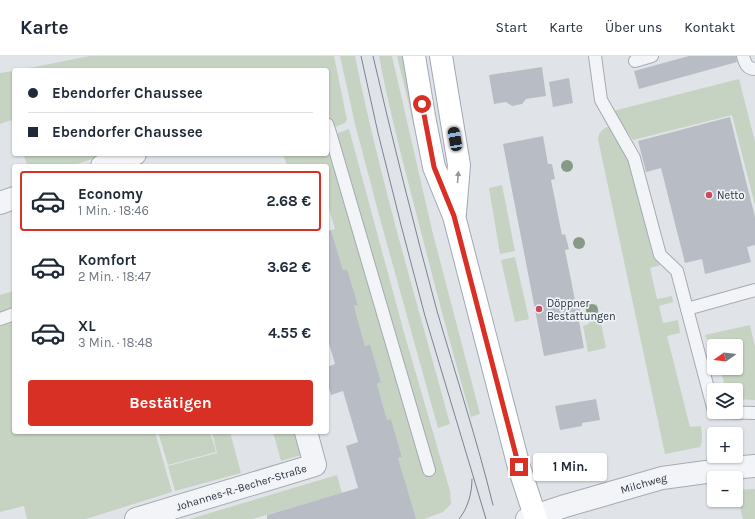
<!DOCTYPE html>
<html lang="de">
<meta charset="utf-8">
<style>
body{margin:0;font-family:Karla,sans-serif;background:#f6f6f7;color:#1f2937;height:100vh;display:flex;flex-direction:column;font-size:15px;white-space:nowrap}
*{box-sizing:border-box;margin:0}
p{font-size:13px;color:#747a83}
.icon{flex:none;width:22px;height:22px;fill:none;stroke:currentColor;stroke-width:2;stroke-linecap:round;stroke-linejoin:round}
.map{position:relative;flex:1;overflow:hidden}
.panel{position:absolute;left:12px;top:108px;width:317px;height:270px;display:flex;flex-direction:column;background:#fff;border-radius:4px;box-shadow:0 1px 3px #0004}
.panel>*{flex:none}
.guide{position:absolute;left:12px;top:12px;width:317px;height:88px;border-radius:4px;box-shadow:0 1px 3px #0004;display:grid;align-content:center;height:88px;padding:0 16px;background:#fff}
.needle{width:26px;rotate:256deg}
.controls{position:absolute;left:707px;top:283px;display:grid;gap:8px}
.controls a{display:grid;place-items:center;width:36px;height:36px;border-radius:4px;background:#fff;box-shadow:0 1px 3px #0004;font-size:20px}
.end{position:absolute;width:18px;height:18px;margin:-9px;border:5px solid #d93025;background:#fff;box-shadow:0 0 0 2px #fff}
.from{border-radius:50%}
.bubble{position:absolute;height:28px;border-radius:4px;background:#fff;box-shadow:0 1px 3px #0004;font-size:13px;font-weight:700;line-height:28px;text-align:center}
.car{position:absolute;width:12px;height:24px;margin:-12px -6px;border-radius:5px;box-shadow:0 0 3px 1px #0007;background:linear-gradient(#222 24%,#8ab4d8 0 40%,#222 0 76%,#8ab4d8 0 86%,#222 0)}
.guide b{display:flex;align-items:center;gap:14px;height:38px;font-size:15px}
.guide b+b{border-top:1px solid #e0e1e3}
.guide i{width:10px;height:10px;background:#1f2937}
ul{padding:7px 0 0;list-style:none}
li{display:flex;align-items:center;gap:12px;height:60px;margin:0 8px 6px;padding:0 8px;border:2px solid transparent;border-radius:4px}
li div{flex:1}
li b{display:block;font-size:15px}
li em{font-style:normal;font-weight:700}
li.active{border-color:#d93025}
li>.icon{width:36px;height:36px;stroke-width:1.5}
.button{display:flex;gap:8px;margin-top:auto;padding:8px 16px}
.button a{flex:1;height:46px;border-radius:4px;background:#d93025;color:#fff;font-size:16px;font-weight:700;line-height:46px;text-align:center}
header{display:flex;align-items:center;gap:24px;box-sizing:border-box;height:56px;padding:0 20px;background:#fff;border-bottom:1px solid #e0e1e3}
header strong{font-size:19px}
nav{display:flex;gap:22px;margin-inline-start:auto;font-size:14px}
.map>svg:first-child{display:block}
.green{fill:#c6d2c2}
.building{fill:#b8bdc5}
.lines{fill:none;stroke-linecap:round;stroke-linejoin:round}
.lane-casing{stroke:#a5abb3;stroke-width:14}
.street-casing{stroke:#a5abb3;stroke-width:24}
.primary-casing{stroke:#a0a8b4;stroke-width:24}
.lane{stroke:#f3f4f7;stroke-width:12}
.street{stroke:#f3f4f7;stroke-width:22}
.primary{stroke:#fff;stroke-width:22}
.tram{stroke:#7a8392;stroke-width:1}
.tree{fill:#879987}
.oneway{fill:#9498a0}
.route{stroke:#d93025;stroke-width:5}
.poi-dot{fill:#ca495d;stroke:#f0f3f6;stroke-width:1.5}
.labels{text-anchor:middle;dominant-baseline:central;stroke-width:3.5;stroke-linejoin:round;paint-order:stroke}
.poi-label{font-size:11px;fill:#293240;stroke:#f0f3f6;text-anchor:start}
.street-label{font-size:11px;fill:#293240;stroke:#f0f3f6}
</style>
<header>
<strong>Karte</strong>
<nav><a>Start</a><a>Karte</a><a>Über uns</a><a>Kontakt</a></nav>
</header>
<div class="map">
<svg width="755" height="463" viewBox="0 0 755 463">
<rect width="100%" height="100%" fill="#e0e4e9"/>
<g class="green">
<polygon points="90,0 334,0 347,64 345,67 335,71 332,64 327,56 327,14 19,14"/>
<path d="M340,0H355C380,124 417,246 450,368L438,372L379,159L355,68Z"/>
<path d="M379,0H392L432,174L480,358L471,361C450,288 431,215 412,141C400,94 388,48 379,0Z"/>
<polygon points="397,0 404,0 418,86"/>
<polygon points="14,15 14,71 11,64 0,68 0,17"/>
<polygon points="739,23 755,86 755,149 732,59 633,84 613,55"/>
<path d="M607,71L612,72L630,101L652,197L658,207L661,209L650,212L657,243L672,240L673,246L659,250L663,267L678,264L680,277L667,280L690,371L701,370C702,378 703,384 700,391L665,398L598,83C599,77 601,74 607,71Z"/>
<polygon points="349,73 403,273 450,435 451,448 443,456 424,463 416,463 372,432 404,423 398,402 402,401 391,363 387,364 377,328 381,326 370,288 365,290 354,250 358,249 347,213 343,214 331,174 335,173 327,146 327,110 287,110 283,98 327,98 327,81"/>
<polygon points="23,98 107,98 72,110 28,110"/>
<polygon points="502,129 515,195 500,198 489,132"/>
<polygon points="515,201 529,263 515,266 501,204"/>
<polygon points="14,235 14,376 155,376 172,436 86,463 27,463 24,450 0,456 0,239"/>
<polygon points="597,248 606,292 588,296 583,270 589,268 585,250"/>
<polygon points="750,269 755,291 755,344 736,343 736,334 726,334 720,312 736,312 736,290 714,290 714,291 713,287 706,282 705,279"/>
<polygon points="158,376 210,376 216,396 168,409"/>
<polygon points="212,376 230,376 241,417 175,435 168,410 217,397"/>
<polygon points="273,376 294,376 301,399 281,405"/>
<polygon points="337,419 342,437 252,463 190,463"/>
<polygon points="755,433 755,463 743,463 736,434"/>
</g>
<g class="building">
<polygon points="689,0 736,0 737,6 639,33 634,15"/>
<polygon points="542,11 546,40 526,43 522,48 512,50 506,46 494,48 489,19"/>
<polygon points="569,22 573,47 553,51 549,26"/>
<polygon points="730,61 755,161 755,189 747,191 751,206 705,218 702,203 685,207 661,112 646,116 638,85"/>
<polygon points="543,80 548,108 552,108 555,123 551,124 562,179 565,178 569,193 565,194 576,249 579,249 582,264 579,265 584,292 544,300 503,88"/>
<polygon points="331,174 343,214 347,213 358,249 354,250 365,290 370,288 381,326 377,328 387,364 391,363 402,401 398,402 416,463 267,463 267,459 358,432 346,390 358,386 343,335 331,339 327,325 327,311 335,308 327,281 327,175"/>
<polygon points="596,343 600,364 582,367 582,370 560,374 555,350"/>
</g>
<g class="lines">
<defs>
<g id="lane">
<polyline points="595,0 601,44 634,102 660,199 677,215 687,253"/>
<path d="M743,0C745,7 747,13 755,13"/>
<polyline points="635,5 652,0"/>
<polyline points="327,68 331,80 429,414"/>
<polyline points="0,263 14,258"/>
<polyline points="714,355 687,253 755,234"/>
<polyline points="714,356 755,357"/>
</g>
<g id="street">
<polyline points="102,110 135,98"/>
<polyline points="0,147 14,142"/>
<path id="s1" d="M136,463L315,409L306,376"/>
<path id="s2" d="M527,463L535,460L565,450L662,422L743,411L755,410"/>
</g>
<g id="primary">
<polyline points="414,0 424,60 434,111 454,160 519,411 536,463"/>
<polyline points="441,0 459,109 455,157"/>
</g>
</defs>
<use href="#lane" class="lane-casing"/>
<use href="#street" class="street-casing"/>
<use href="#primary" class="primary-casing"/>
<use href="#lane" class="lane"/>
<use href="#street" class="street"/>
<use href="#primary" class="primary"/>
<g class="tram">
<polyline points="361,0 378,77 401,169 425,260 486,463"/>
<path d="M373,0C393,86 414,170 437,255C456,320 477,384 493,449"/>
<path d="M459,463C468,452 472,437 472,423"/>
</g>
</g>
<g class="tree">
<circle cx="567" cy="110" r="6"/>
<circle cx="579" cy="187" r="6"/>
<circle cx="592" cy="254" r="6"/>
</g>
<defs><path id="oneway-solid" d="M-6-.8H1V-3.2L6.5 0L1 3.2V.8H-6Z"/></defs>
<use class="oneway" href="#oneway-solid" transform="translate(458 121) rotate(-85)"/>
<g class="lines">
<polyline class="route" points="422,48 434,111 454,160 519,411"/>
</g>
<g class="poi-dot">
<circle cx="709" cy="139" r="4"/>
<circle cx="539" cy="253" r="4"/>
</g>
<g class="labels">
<g class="poi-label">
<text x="717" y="139">Netto</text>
<text x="547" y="247">Döppner<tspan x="547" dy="13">Bestattungen</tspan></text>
</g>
<g class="street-label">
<text stroke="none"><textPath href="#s2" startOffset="122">Milchweg</textPath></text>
<text stroke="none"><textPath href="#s1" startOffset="110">Johannes-R.-Becher-Straße</textPath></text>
</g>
</g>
</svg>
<div class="controls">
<a><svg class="needle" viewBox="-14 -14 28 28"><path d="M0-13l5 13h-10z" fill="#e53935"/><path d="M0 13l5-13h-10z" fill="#747a83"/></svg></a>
<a><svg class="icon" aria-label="layers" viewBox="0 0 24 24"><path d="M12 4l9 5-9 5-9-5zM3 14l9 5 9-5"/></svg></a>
<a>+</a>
<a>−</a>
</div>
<i class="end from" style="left:422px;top:48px"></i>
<i class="end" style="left:519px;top:411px"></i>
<div class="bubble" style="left:533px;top:397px;width:74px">1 Min.</div>
<i class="car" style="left:455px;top:83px;rotate:350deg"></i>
<div class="guide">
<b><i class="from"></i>Ebendorfer Chaussee</b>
<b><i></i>Ebendorfer Chaussee</b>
</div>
<section class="panel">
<ul>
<li class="active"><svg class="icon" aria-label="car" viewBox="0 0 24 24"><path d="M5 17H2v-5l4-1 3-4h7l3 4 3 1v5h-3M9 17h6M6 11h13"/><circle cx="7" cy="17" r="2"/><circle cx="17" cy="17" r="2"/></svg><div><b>Economy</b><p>1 Min. · 18:46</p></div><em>2.68 €</em></li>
<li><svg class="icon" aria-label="car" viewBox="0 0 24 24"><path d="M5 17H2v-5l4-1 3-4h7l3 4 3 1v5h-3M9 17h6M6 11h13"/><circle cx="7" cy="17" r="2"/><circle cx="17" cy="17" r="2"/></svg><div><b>Komfort</b><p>2 Min. · 18:47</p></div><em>3.62 €</em></li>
<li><svg class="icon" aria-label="car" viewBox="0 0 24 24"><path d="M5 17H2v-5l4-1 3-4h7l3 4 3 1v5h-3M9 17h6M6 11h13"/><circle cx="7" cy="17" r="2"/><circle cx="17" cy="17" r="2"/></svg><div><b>XL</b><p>3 Min. · 18:48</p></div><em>4.55 €</em></li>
</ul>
<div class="button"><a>Bestätigen</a></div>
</section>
</div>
